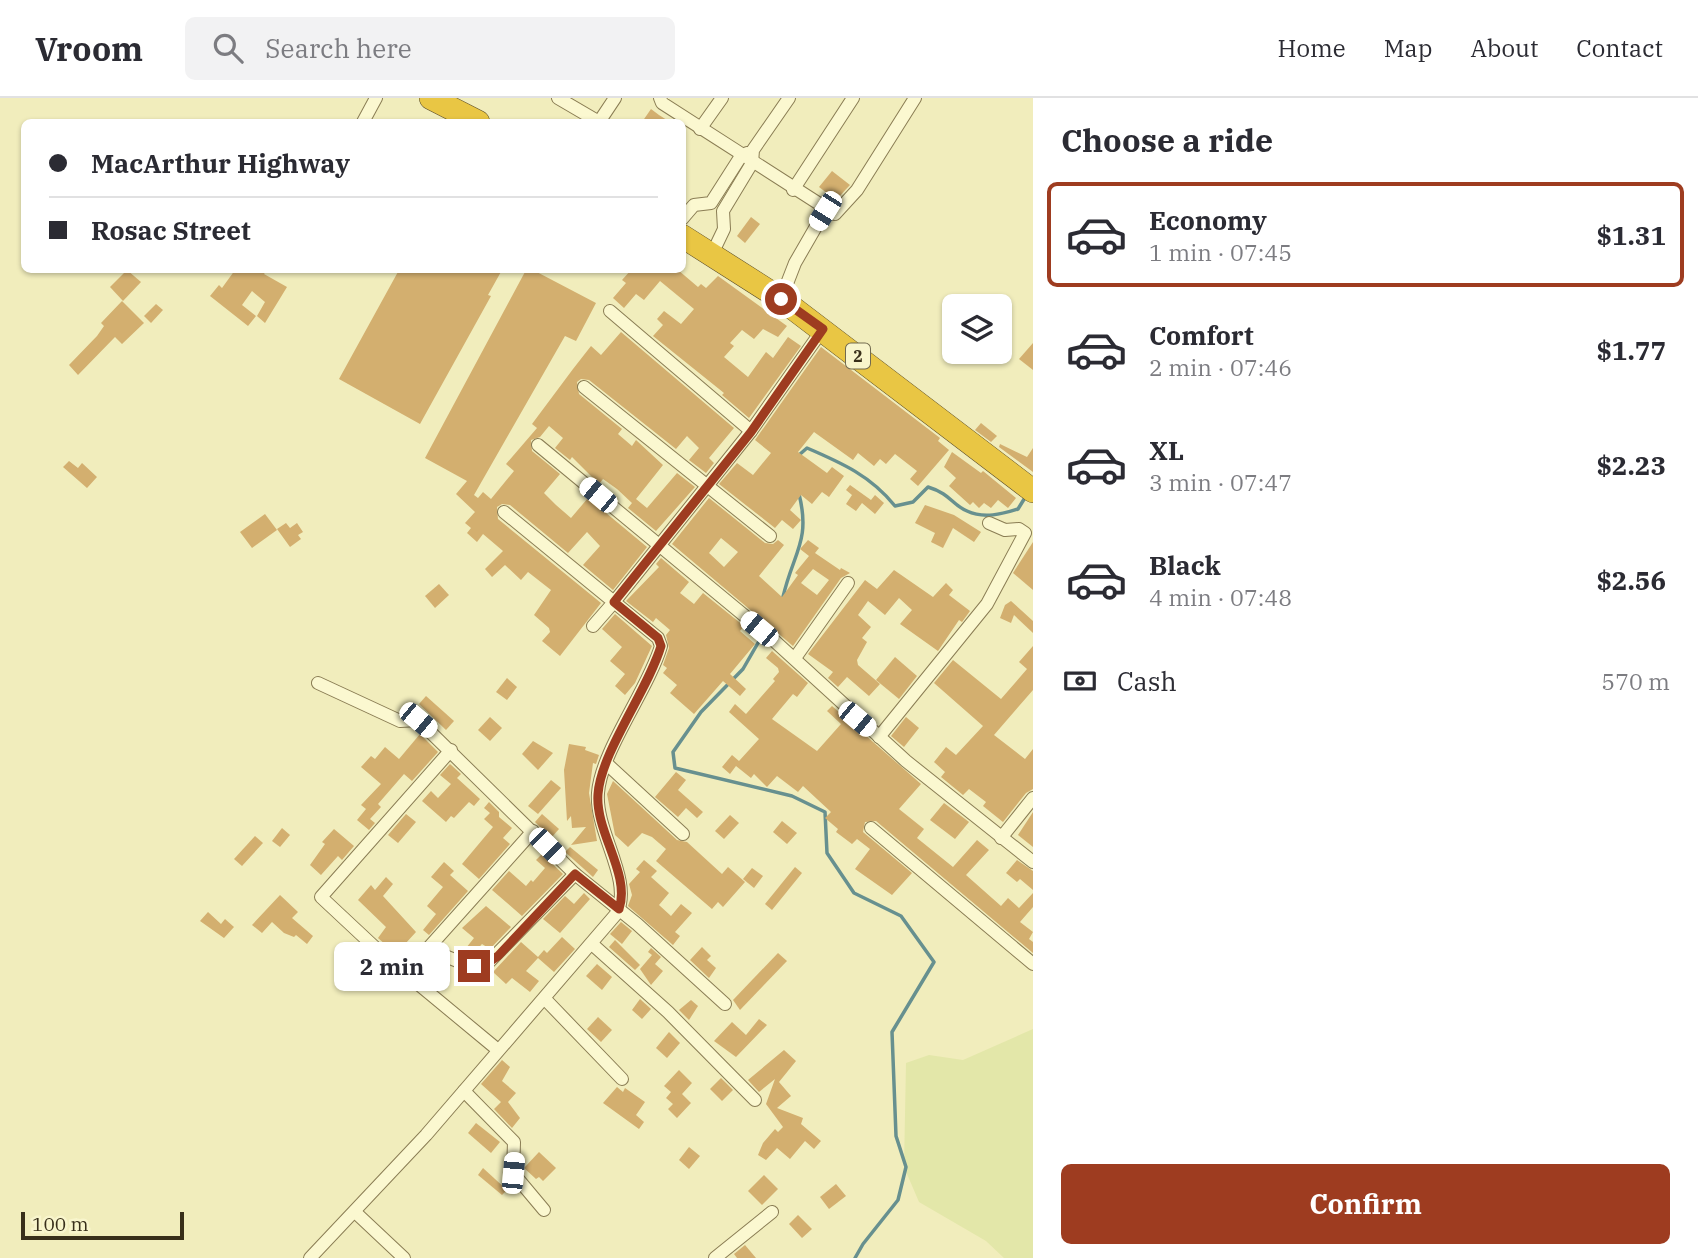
<!DOCTYPE html>
<meta charset="utf-8">
<style>
body{margin:0;font-family:"IBM Plex Serif",serif;background:#f2f2f3;color:#2b2b33;height:100vh;display:flex;flex-direction:column;font-size:26px;white-space:nowrap}
*{box-sizing:border-box;margin:0}
p{font-size:23px;color:#7c7c81}
.icon{flex:none;width:38px;height:38px;fill:none;stroke:currentColor;stroke-width:2;stroke-linecap:round;stroke-linejoin:round}
.map{position:relative;flex:1;overflow:hidden}
.side{display:flex;flex-direction:column;background:#fff;width:665px}
.side>*{flex:none}
.top-card{position:absolute;left:21px;top:21px;width:665px;height:154px;border-radius:10px;box-shadow:0 2px 5px #0004;display:grid;align-content:center;height:154px;padding:0 28px;background:#fff}
.controls{position:absolute;left:942px;top:196px;display:grid;gap:14px}
.controls a{display:grid;place-items:center;width:70px;height:70px;border-radius:10px;background:#fff;box-shadow:0 2px 5px #0004;font-size:35px}
.scale{position:absolute;left:21px;bottom:18px;width:163px;box-sizing:border-box;padding-left:7px;border:4px solid #382f1a;border-top:0;font-size:19px;line-height:24px;white-space:nowrap;color:#382f1a;-webkit-text-stroke:5px #f8f5cc;paint-order:stroke}
.end{position:absolute;width:32px;height:32px;margin:-16px;border:9px solid #9e3c20;background:#fff;box-shadow:0 0 0 4px #fff}
.from{border-radius:50%}
.bubble{position:absolute;height:49px;border-radius:10px;background:#fff;box-shadow:0 2px 5px #0004;font-size:23px;font-weight:800;line-height:49px;text-align:center}
.car{position:absolute;width:21px;height:42px;margin:-21px -10px;border-radius:9px;box-shadow:0 0 5px 2px #0007;background:linear-gradient(#fff 24%,#345 0 40%,#fff 0 76%,#345 0 86%,#fff 0)}
.top-card b{display:flex;align-items:center;gap:24px;height:66px;font-size:26px}
.top-card b+b{border-top:2px solid #e1e1e2}
.top-card i{width:18px;height:18px;background:#2b2b33}
ul{padding:0;list-style:none}
li{display:flex;align-items:center;gap:21px;height:105px;margin:0 14px 10px;padding:0 14px;border:4px solid transparent;border-radius:10px}
li div{flex:1}
li b{display:block;font-size:26px}
li em{font-style:normal;font-weight:800}
li.on{border-color:#9e3c20}
li>.icon{width:63px;height:63px;stroke-width:1.5}
h2{padding:0 28px;font-size:32px;line-height:84px}
.pay{display:flex;align-items:center;gap:18px;height:77px;padding:0 28px;font-size:26px}
.pay p{margin-inline-start:auto}
.primary-button{display:flex;gap:14px;margin-top:auto;padding:14px 28px}
.primary-button a{flex:1;height:80px;border-radius:10px;background:#9e3c20;color:#fff;font-size:28px;font-weight:800;line-height:80px;text-align:center}
header{display:flex;align-items:center;gap:42px;box-sizing:border-box;height:98px;padding:0 35px;background:#fff;border-bottom:2px solid #e1e1e2}
header strong{font-size:33px}
nav{display:flex;gap:38px;margin-inline-start:auto;font-size:24px}
.search{width:490px;height:63px;background:#f2f2f3;display:flex;align-items:center;gap:18px;box-sizing:border-box;padding:0 24px;border-radius:10px;color:#7c7c81;font-size:26px}
main{display:flex;flex:1;min-height:0}
.map>svg:first-child{display:block}
.farmland{fill:#e3e7a9}
.lines{fill:none;stroke-linecap:round;stroke-linejoin:round}
.stream{stroke:#67908f;stroke-width:3.5}
.building{fill:#d3af6f;fill-rule:evenodd}
.street-casing{stroke:#8a7d54;stroke-width:14}
.highway-casing{stroke:#574929;stroke-width:24}
.street{stroke:#fbf8d0;stroke-width:12}
.highway{stroke:#e9c644;stroke-width:23}
.route{stroke:#9e3c20;stroke-width:9}
.labels{text-anchor:middle;dominant-baseline:central;stroke-width:5;stroke-linejoin:round;paint-order:stroke}
.shield{fill:#f8f5cc;stroke:#726a4f;stroke-width:2}
.shield-label{font-size:16px;font-weight:bold;fill:#382f1a}
</style>
<header>
<strong>Vroom</strong>
<div class="search"><svg class="icon" aria-label="search" viewBox="0 0 24 24"><circle cx="10" cy="10" r="6"/><path d="M15 15l6 6"/></svg>Search here</div>
<nav><a>Home</a><a>Map</a><a>About</a><a>Contact</a></nav>
</header>
<main>
<div class="map">
<svg width="1033" height="1160" viewBox="0 0 1033 1160">
<rect width="100%" height="100%" fill="#f1edbc"/>
<polygon class="farmland" points="1033,931 1033,1160 1004,1160 986,1143 919,1104 904,1069 906,965 929,957 963,962"/>
<g class="lines">
<g class="stream">
<path d="M799,357L807,350C842,365 871,378 895,408L913,404L928,389C951,396 951,406 967,413C984,421 1002,416 1018,411L1026,398"/>
<path d="M783,499C793,455 811,443 799,396"/>
<polyline points="770,524 743,571 701,614 673,654 675,670 792,698 825,714 827,755 854,795 901,818 934,864 892,934 896,1038 906,1069 898,1102 863,1146 855,1160"/>
</g>
</g>
<g class="building">
<polygon points="651,11 659,17 670,24 642,24"/>
<polygon points="832,73 850,87 836,102 819,89"/>
<polygon points="751,119 760,126 745,145 737,138"/>
<polygon points="127,172 141,184 123,203 110,189"/>
<polygon points="235,172 267,172 264,176 287,189 265,225 257,218 265,204 252,193 242,207 256,218 248,228 210,198 219,187 222,190"/>
<polygon points="399,172 502,172 488,197 491,198 420,326 339,281"/>
<polygon points="526,172 533,172 596,205 576,243 565,238 474,397 478,400 483,394 491,401 514,373 506,366 537,330 532,326 573,271 591,248 601,257 621,234 734,330 709,360 714,365 706,375 689,362 699,350 687,338 676,351 589,282 581,281 577,284 579,296 622,331 618,336 632,348 636,342 663,367 636,401 647,410 677,375 695,389 656,433 628,410 632,405 617,391 603,381 599,386 572,359 570,362 555,350 563,340 549,328 540,339 531,342 532,353 560,376 544,395 556,407 571,420 588,400 647,449 613,492 583,467 600,448 587,434 568,455 510,407 502,406 497,409 498,421 601,505 560,558 542,543 550,534 549,530 534,517 551,492 528,474 521,482 505,467 492,479 485,471 503,453 483,436 477,444 467,435 471,430 465,425 475,414 456,396 467,383 425,360"/>
<polygon points="631,172 678,172 698,189 701,186 706,190 718,178 787,228 778,239 763,231 754,241 742,232 730,245 734,248 724,259 748,279 766,254 773,260 788,239 801,248 749,320 722,297 724,295 653,238 663,227 657,221 664,213 681,226 694,211 660,183 644,202 636,196 624,210 613,200 626,185 622,182"/>
<polygon points="122,203 144,225 122,246 115,239 78,277 69,267 97,238 104,228 101,225"/>
<polygon points="156,206 163,212 151,225 144,218"/>
<polygon points="1033,245 1033,272 1019,261"/>
<polygon points="821,249 940,340 938,343 949,352 918,388 910,381 917,373 895,356 886,366 880,361 874,368 858,355 853,362 814,334 798,354 827,375 832,369 844,378 829,399 822,394 812,406 801,397 790,412 801,422 793,431 782,422 775,430 719,386 737,365 753,377 771,355 755,342"/>
<polygon points="981,325 997,338 991,344 975,332"/>
<polygon points="1000,346 1027,359 1033,350 1033,374 999,349"/>
<polygon points="952,354 981,375 983,373 1016,400 1008,410 998,402 991,410 984,405 979,410 973,404 970,407 949,388 956,380 944,369"/>
<polygon points="69,363 78,370 82,365 97,379 87,390 63,369"/>
<polygon points="850,387 871,402 875,397 884,405 875,416 862,405 856,413 846,406 852,397 846,392"/>
<path d="M709,400L765,445L773,446L778,442L784,447L759,478L782,499L798,477L795,475L809,458L800,451L808,442L819,450L815,455L840,472L841,470L850,475L841,480L793,548L672,446ZM721,440L738,454L724,469L709,455ZM813,471L829,482L817,497L801,485Z"/>
<polygon points="925,407 954,417 981,434 974,444 953,430 943,450 931,444 935,435 915,425"/>
<polygon points="265,416 277,432 252,450 240,434"/>
<polygon points="286,425 290,430 297,425 303,434 298,437 301,441 290,449 277,431"/>
<polygon points="1033,444 1033,492 1013,475"/>
<polygon points="661,460 689,484 680,495 694,506 703,495 744,528 740,533 755,546 730,576 746,591 740,598 723,583 694,616 670,595 677,587 663,575 667,570 663,567 669,550 666,537 670,532 656,520 653,524 626,503 659,469 656,466"/>
<polygon points="894,472 933,499 946,485 953,492 949,497 970,513 962,524 959,522 938,553 900,526 912,512 899,500 885,517 868,503 858,517 871,529 862,540 867,544 857,562 858,567 880,586 869,598 847,579 838,589 828,580 833,574 808,556 865,482 877,491"/>
<polygon points="439,486 449,497 435,510 425,498"/>
<polygon points="1011,503 1033,523 1033,535 1014,517 1011,525 1000,520 1005,507"/>
<polygon points="615,516 652,548 635,585 625,597 615,588 625,576 610,563 622,549 602,531"/>
<polygon points="1033,548 1033,592 994,637 1025,661 1033,651 1033,691 1026,695 1003,724 983,708 986,704 969,691 963,697 941,679 945,674 934,664 946,649 956,657 983,628 934,585 953,562 1001,601 1027,571 1019,564"/>
<polygon points="772,553 808,585 797,599 793,596 772,621 817,653 841,626 827,613 832,608 921,686 899,711 924,731 917,740 953,769 977,742 989,752 966,777 1001,808 1008,800 1019,810 1033,795 1033,809 1020,824 1033,834 1029,841 1033,844 1033,855 876,723 865,724 863,734 912,775 892,797 855,771 870,751 857,741 852,746 836,734 838,731 825,720 831,714 803,688 798,694 777,678 767,689 754,676 751,680 736,668 730,676 722,669 732,657 739,663 759,641 729,614 735,606 746,616 775,583 773,581 779,574 778,570 766,560"/>
<polygon points="895,559 917,578 899,601 876,582"/>
<polygon points="507,580 517,589 507,602 496,594"/>
<polygon points="426,598 454,623 446,632 419,606"/>
<polygon points="490,619 502,630 490,643 478,632"/>
<polygon points="906,619 919,630 904,649 891,638"/>
<polygon points="420,636 438,654 412,683 404,676 378,706 381,709 370,721 375,725 369,732 357,722 366,711 361,707 381,686 361,669 371,658 375,661 385,649 399,661"/>
<polygon points="533,643 553,655 538,672 522,656"/>
<polygon points="569,646 586,649 585,652 599,657 596,666 593,665 589,695 597,743 571,747 586,729 572,730 571,718 567,723 564,672"/>
<polygon points="450,666 461,676 457,680 480,701 474,708 469,704 454,720 451,718 446,724 422,703 431,693 438,700 451,686 440,677"/>
<polygon points="676,674 686,682 678,692 703,714 697,720 686,710 678,719 655,699"/>
<polygon points="551,682 561,690 538,716 528,708"/>
<polygon points="613,683 677,742 687,744 722,776 728,769 745,784 723,809 718,804 712,811 656,763 666,751 652,739 642,735 628,749 615,737 607,696"/>
<polygon points="489,704 499,714 499,719 512,730 503,740 510,746 479,781 462,766 493,729 484,721 490,715 484,710"/>
<polygon points="944,705 969,724 955,741 930,722"/>
<polygon points="1033,714 1033,749 1018,737"/>
<polygon points="406,716 416,724 398,745 388,737"/>
<polygon points="542,716 559,731 551,740 535,724"/>
<polygon points="730,717 739,725 724,741 715,733"/>
<polygon points="782,723 797,735 787,746 773,734"/>
<polygon points="282,730 290,737 280,749 272,743"/>
<polygon points="334,731 354,748 342,762 338,758 321,777 310,767 325,746 322,744"/>
<polygon points="255,738 263,745 242,768 234,761"/>
<polygon points="570,749 598,772 593,779 565,754"/>
<polygon points="542,756 563,776 522,818 492,792 509,773 526,788 531,782 533,784 545,770 536,762"/>
<polygon points="644,762 657,773 651,779 669,795 659,807 671,818 681,806 692,815 675,834 680,838 673,847 628,808 632,797 629,786 640,774 636,771"/>
<polygon points="1017,762 1033,773 1033,792 1020,781 1017,784 1006,775"/>
<polygon points="444,764 454,773 450,777 468,793 429,837 423,832 436,816 427,808 443,789 431,779"/>
<polygon points="795,769 802,775 772,812 765,806"/>
<polygon points="752,770 763,778 754,790 743,781"/>
<polygon points="386,779 393,786 383,798 416,834 405,846 411,852 403,862 378,840 386,829 358,802 371,787 375,792"/>
<polygon points="584,795 590,801 560,835 543,821 565,798 574,806"/>
<polygon points="280,797 298,814 292,820 313,838 307,846 296,837 294,839 284,835 272,824 262,835 252,827"/>
<polygon points="486,808 511,829 490,851 482,846 471,858 462,855 474,840 462,830"/>
<polygon points="208,814 221,826 225,821 234,829 224,840 200,823"/>
<polygon points="621,824 632,833 622,846 610,836"/>
<polygon points="562,839 575,851 554,874 538,860 526,873 539,883 530,894 512,880 506,886 493,874 521,844 538,859 544,852 547,855"/>
<polygon points="615,842 640,867 635,872 609,849"/>
<polygon points="702,849 711,858 707,862 716,870 709,880 690,862"/>
<polygon points="651,850 661,859 655,866 663,873 651,887 640,871 652,857 648,854"/>
<polygon points="778,855 787,863 740,912 733,902"/>
<polygon points="597,866 612,879 602,892 586,878"/>
<polygon points="640,901 651,911 642,921 632,912"/>
<polygon points="691,902 698,908 689,922 679,912"/>
<polygon points="598,919 612,932 601,944 587,931"/>
<polygon points="759,921 767,927 736,959 714,943 732,924 746,937"/>
<polygon points="669,934 680,945 667,960 656,950"/>
<polygon points="784,952 796,963 779,984 791,998 777,1010 803,1020 801,1026 821,1043 814,1051 805,1043 790,1061 777,1050 766,1062 758,1057 763,1045 775,1031 778,1034 783,1029 766,1006 775,981 759,994 748,982"/>
<polygon points="502,962 510,969 502,983 516,995 508,1004 520,1020 512,1030 494,1011 501,1004 481,986"/>
<polygon points="679,972 692,985 682,996 691,1005 677,1020 668,1011 673,1006 666,1000 671,994 664,988"/>
<polygon points="721,980 733,992 722,1003 710,991"/>
<polygon points="617,989 623,994 625,990 645,1004 636,1017 644,1024 639,1031 603,1005"/>
<polygon points="476,1025 500,1044 491,1055 468,1035"/>
<polygon points="689,1049 700,1058 689,1071 679,1062"/>
<polygon points="539,1054 556,1070 543,1083 539,1079 536,1081 524,1070"/>
<polygon points="483,1070 507,1092 502,1097 478,1077"/>
<polygon points="764,1077 778,1091 762,1107 748,1093"/>
<polygon points="836,1086 846,1098 829,1111 820,1099"/>
<polygon points="798,1117 812,1131 802,1140 789,1126"/>
<polygon points="745,1147 756,1160 737,1160 734,1156"/>
</g>
<g class="lines">
<defs>
<g id="street">
<polyline points="558,0 599,24"/>
<polyline points="660,0 662,5 835,116 857,92 915,0"/>
<polyline points="363,24 376,0"/>
<polyline points="599,24 615,0"/>
<polyline points="700,31 722,0"/>
<polyline points="793,92 853,0"/>
<polyline points="682,121 694,107 711,105 741,58 747,55"/>
<polyline points="712,156 724,131 723,113 752,65 753,52 789,0"/>
<polyline points="781,201 795,165 825,113"/>
<polyline points="610,213 751,333"/>
<polyline points="584,289 770,438"/>
<polyline points="538,347 769,538 906,663 1033,764"/>
<polyline points="504,414 614,504 593,528"/>
<polyline points="795,560 848,485"/>
<polyline points="318,585 400,623 418,622 575,776 637,826 725,906"/>
<polyline points="879,639 987,506 1025,435 1019,431 1005,432 989,425"/>
<polyline points="451,652 321,799 382,856 498,952"/>
<polyline points="607,666 683,736"/>
<polyline points="871,730 1033,866"/>
<polyline points="1001,740 1033,700"/>
<polyline points="592,846 668,914 755,1002"/>
<polyline points="428,851 467,867 486,867 575,776"/>
<polyline points="406,875 533,733"/>
<polyline points="545,901 622,981"/>
<polyline points="464,993 514,1044 513,1075 544,1112"/>
<polyline points="355,1114 404,1160"/>
<path d="M310,1160L426,1037L617,815C633,781 595,734 598,695C601,653 648,592 661,548L658,540L614,504L751,333L823,231"/>
<polyline points="715,1160 772,1114"/>
</g>
<g id="highway">
<polyline points="431,0 478,24"/>
<polyline points="682,138 781,201 1033,393"/>
</g>
</defs>
<use href="#street" class="street-casing"/>
<use href="#highway" class="highway-casing"/>
<use href="#street" class="street"/>
<use href="#highway" class="highway"/>
</g>
<g class="lines">
<path class="route" d="M474,868L486,866L498,858L575,776L619,811C631,776 595,734 598,696C601,654 648,592 661,548L658,540L614,504L751,334L823,231L781,201"/>
</g>
<g class="labels">
<rect class="shield" x="846" y="245.5" width="24" height="25" rx="5"/>
<g class="shield-label">
<text x="858" y="258">2</text>
</g>
</g>
</svg>
<div class="controls">
<a><svg class="icon" aria-label="layers" viewBox="0 0 24 24"><path d="M12 4l9 5-9 5-9-5zM3 14l9 5 9-5"/></svg></a>
</div>
<div class="scale">100 m</div>
<i class="end from" style="left:781px;top:201px"></i>
<i class="end" style="left:474px;top:868px"></i>
<div class="bubble" style="left:334px;top:844px;width:116px">2 min</div>
<i class="car" style="left:825px;top:113px;rotate:212deg"></i>
<i class="car" style="left:598px;top:397px;rotate:310deg"></i>
<i class="car" style="left:759px;top:531px;rotate:310deg"></i>
<i class="car" style="left:857px;top:621px;rotate:130deg"></i>
<i class="car" style="left:418px;top:622px;rotate:130deg"></i>
<i class="car" style="left:547px;top:748px;rotate:135deg"></i>
<i class="car" style="left:513px;top:1075px;rotate:5deg"></i>
<div class="top-card">
<b><i class="from"></i>MacArthur Highway</b>
<b><i></i>Rosac Street</b>
</div>
</div>
<section class="side">
<h2>Choose a ride</h2>
<ul>
<li class="on"><svg class="icon" aria-label="car" viewBox="0 0 24 24"><path d="M5 17H2v-5l4-1 3-4h7l3 4 3 1v5h-3M9 17h6M6 11h13"/><circle cx="7" cy="17" r="2"/><circle cx="17" cy="17" r="2"/></svg><div><b>Economy</b><p>1 min · 07:45</p></div><em>$1.31</em></li>
<li><svg class="icon" aria-label="car" viewBox="0 0 24 24"><path d="M5 17H2v-5l4-1 3-4h7l3 4 3 1v5h-3M9 17h6M6 11h13"/><circle cx="7" cy="17" r="2"/><circle cx="17" cy="17" r="2"/></svg><div><b>Comfort</b><p>2 min · 07:46</p></div><em>$1.77</em></li>
<li><svg class="icon" aria-label="car" viewBox="0 0 24 24"><path d="M5 17H2v-5l4-1 3-4h7l3 4 3 1v5h-3M9 17h6M6 11h13"/><circle cx="7" cy="17" r="2"/><circle cx="17" cy="17" r="2"/></svg><div><b>XL</b><p>3 min · 07:47</p></div><em>$2.23</em></li>
<li><svg class="icon" aria-label="car" viewBox="0 0 24 24"><path d="M5 17H2v-5l4-1 3-4h7l3 4 3 1v5h-3M9 17h6M6 11h13"/><circle cx="7" cy="17" r="2"/><circle cx="17" cy="17" r="2"/></svg><div><b>Black</b><p>4 min · 07:48</p></div><em>$2.56</em></li>
</ul>
<div class="pay"><svg class="icon" aria-label="cash" viewBox="0 0 24 24"><path d="M3 7h18v10H3z"/><circle cx="12" cy="12" r="2"/></svg>Cash<p>570 m</p></div>
<div class="primary-button"><a>Confirm</a></div>
</section>
</main>
